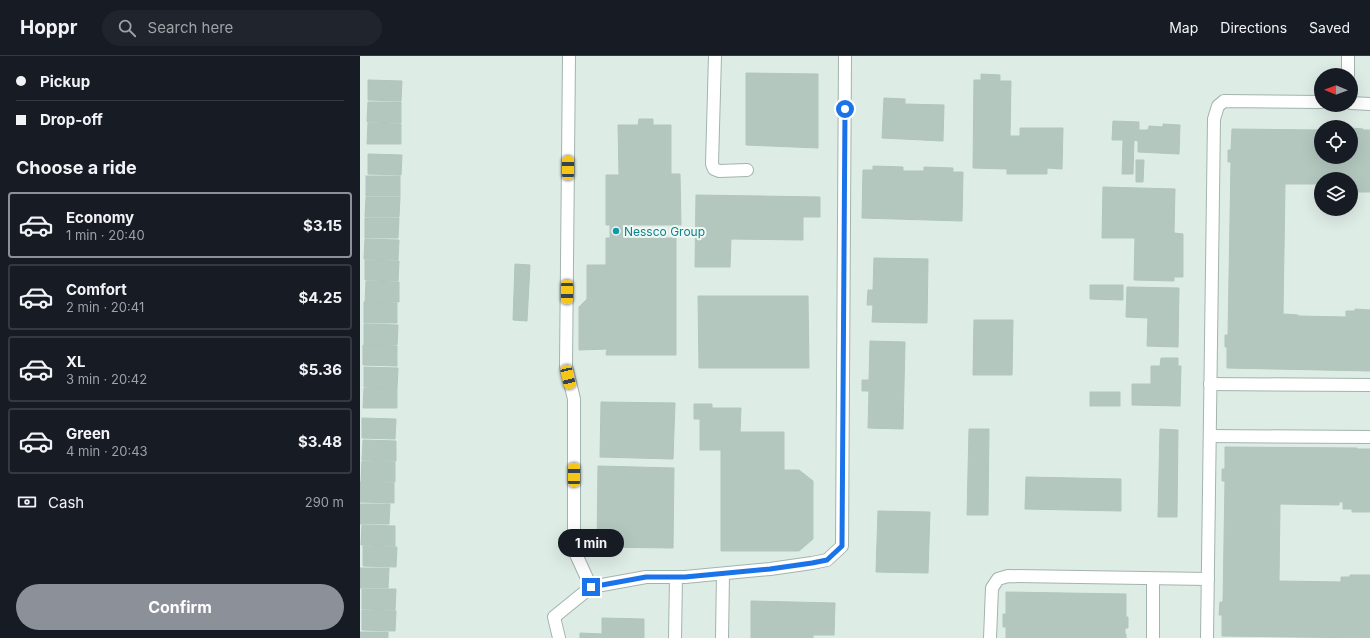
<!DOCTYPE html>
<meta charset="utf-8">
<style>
body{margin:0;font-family:Inter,sans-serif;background:#20242c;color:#f1f3f6;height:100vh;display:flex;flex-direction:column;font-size:15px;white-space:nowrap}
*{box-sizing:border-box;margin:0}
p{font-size:13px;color:#9ea1a6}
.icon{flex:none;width:22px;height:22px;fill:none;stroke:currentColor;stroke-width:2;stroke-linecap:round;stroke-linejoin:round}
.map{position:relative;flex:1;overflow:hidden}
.panel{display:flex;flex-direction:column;background:#171b24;width:360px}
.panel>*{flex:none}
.banner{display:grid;align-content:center;height:88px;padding:0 16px;background:#171b24}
.needle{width:26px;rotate:271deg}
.tools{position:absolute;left:954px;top:12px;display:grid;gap:8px}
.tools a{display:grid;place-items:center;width:44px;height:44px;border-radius:50%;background:#171b24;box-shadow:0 4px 16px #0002;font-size:20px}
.end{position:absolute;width:18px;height:18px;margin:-9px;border:5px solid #1a73e8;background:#fff;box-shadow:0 0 0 2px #fff}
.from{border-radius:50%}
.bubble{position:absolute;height:28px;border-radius:14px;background:#171b24;box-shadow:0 4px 16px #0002;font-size:13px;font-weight:700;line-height:28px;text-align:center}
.car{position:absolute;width:12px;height:24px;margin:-12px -6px;border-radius:5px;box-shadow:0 0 3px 1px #0007;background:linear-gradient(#f5c518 24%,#345 0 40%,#f5c518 0 76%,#345 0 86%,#f5c518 0)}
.banner b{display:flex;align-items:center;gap:14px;height:38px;font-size:15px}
.banner b+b{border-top:1px solid #363941}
.banner i{width:10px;height:10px;background:#f1f3f6}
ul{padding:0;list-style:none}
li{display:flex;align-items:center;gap:12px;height:66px;margin:0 8px 6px;padding:0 8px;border:2px solid #363941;border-radius:4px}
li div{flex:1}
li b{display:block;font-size:15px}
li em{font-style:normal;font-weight:700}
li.active{border-color:#8c9099}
li>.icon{width:36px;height:36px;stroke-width:1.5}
h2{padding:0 16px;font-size:18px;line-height:48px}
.pay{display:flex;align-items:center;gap:10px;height:44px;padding:0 16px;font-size:15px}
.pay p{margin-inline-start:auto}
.cta{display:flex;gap:8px;margin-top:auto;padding:8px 16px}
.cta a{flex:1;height:46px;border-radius:24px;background:#8c9099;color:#fff;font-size:16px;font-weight:700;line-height:46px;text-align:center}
header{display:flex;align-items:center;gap:24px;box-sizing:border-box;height:56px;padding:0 20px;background:#171b24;border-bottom:1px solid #363941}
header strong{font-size:19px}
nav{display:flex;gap:22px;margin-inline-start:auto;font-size:14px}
.search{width:280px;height:36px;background:#20242c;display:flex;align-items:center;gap:10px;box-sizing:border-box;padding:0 14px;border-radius:22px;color:#9ea1a6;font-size:15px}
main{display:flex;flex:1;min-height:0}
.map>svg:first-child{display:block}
.building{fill:#b3c7bf;stroke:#b0c6bd}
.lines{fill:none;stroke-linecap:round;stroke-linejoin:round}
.minor-casing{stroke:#a1b4ad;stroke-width:14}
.minor{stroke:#fff;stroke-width:12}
.route{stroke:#1a73e8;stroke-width:5}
.culture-dot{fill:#0f9aa8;stroke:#eff8f3;stroke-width:1.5}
.labels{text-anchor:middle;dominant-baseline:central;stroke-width:4;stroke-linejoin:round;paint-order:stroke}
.culture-label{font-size:12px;fill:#0d838f;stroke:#eff8f3;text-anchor:start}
</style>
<header>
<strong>Hoppr</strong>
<div class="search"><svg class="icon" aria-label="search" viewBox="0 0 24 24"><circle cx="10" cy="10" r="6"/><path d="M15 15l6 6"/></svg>Search here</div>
<nav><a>Map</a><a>Directions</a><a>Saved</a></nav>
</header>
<main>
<section class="panel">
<div class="banner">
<b><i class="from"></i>Pickup</b>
<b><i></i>Drop-off</b>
</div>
<h2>Choose a ride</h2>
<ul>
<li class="active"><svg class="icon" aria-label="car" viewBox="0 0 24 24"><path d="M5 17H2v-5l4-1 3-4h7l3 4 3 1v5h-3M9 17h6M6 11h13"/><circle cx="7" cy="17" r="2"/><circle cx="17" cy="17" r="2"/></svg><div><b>Economy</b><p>1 min · 20:40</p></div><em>$3.15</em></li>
<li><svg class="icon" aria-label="car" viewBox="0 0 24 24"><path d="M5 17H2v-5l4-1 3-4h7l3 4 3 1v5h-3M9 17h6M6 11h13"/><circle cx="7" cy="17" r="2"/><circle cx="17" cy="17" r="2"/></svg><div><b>Comfort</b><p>2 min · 20:41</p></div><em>$4.25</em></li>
<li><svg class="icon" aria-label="car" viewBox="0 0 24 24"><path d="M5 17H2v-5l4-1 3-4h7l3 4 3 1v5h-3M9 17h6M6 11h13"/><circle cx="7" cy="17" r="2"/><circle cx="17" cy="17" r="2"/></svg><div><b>XL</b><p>3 min · 20:42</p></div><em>$5.36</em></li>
<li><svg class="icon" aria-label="car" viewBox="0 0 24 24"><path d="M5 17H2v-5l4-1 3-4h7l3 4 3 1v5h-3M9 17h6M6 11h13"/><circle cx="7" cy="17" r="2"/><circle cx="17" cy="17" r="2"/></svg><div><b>Green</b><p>4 min · 20:43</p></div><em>$3.48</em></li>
</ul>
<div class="pay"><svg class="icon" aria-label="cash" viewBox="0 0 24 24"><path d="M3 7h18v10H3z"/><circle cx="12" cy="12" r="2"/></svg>Cash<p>290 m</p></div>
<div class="cta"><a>Confirm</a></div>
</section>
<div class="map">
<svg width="1010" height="582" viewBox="0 0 1010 582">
<rect width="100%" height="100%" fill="#deece6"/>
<g class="building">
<polygon points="386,17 458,18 458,92 386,89"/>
<polygon points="621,18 640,19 640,25 651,25 650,80 660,80 660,72 703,72 702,113 687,112 687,118 647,118 647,113 613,112 614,24 621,24"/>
<polygon points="8,24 42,25 41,45 8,44"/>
<polygon points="524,42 545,43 545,48 584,49 583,85 522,82"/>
<polygon points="8,46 41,46 41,67 7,66"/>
<polygon points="279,63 293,63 293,69 311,69 311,118 320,118 321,169 262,169 263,182 316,182 316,299 246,299 247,293 219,294 219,251 227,243 227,209 246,209 246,182 250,182 250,169 246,169 246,119 259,119 258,69 278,69"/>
<polygon points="753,65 779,66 779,74 788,74 789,70 803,71 803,68 820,69 819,98 778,96 778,85 774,84 773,118 762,118 763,84 752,84"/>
<polygon points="8,67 41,68 41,88 7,88"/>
<polygon points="991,72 1003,73 1003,74 1010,74 1010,136 991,136 991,123 961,123 961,128 925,128 923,258 938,259 938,260 986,261 986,255 995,255 995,253 1010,254 1010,315 867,312 867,291 865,291 865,279 868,279 871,106 868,106 868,94 871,94 872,73 961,74 961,101 991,101"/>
<polygon points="8,98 42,99 41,119 8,118"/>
<polygon points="776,104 784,104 783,126 776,126"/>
<polygon points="513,110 543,111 543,115 564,115 564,111 593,112 593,116 603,116 602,165 502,162 503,114 513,114"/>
<rect x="6" y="120" width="34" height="20"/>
<polygon points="743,131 815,133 814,177 823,178 823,221 814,221 814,225 774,224 775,182 742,182"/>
<polygon points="336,139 460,141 460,161 443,161 443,184 371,183 370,211 335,211"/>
<polygon points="6,141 40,141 39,161 5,161"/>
<polygon points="5,162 39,162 38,182 5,182"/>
<polygon points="5,183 39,184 38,204 4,203"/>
<polygon points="514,202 568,203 567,267 512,266 513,249 507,249 508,234 513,234"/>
<polygon points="5,204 39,205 38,225 5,224"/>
<polygon points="155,208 170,209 167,265 153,264"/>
<polygon points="6,225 39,226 39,246 5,246"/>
<polygon points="730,229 763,229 763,244 730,243"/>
<polygon points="767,231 819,232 818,291 787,290 788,262 766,261"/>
<polygon points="338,240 448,240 449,312 339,312"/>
<polygon points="4,246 37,247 37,267 4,267"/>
<polygon points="614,264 653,264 652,319 613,319"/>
<polygon points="4,268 38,269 37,289 4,289"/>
<polygon points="510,285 545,286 543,373 508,372 509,335 502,335 502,324 509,324"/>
<polygon points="3,289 37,290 37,310 3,309"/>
<polygon points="801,302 818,302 818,310 821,310 820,350 772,349 772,328 791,328 791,310 800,310"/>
<polygon points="4,311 38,312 37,332 4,331"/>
<polygon points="4,332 37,332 37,352 3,352"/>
<rect x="730" y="336" width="30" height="14"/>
<polygon points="241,346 315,347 313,403 240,401"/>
<polygon points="334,348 352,348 352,352 381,352 380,376 424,376 424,414 439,414 453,425 453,483 439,495 361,495 361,394 340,394 340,363 334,363"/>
<polygon points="2,362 36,363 35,383 2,382"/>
<polygon points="609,373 629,373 628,459 607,459"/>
<polygon points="800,373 818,374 817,461 798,461"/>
<polygon points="3,384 36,385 36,405 2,404"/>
<polygon points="865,391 997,392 997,393 1010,393 1010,456 992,456 992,453 983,453 983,446 979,446 979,449 920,448 919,525 981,526 981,521 990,521 990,519 1010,519 1010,582 862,580 862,559 859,559 860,546 863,546 865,425 862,425 862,413 865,413"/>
<polygon points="2,405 35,406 35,426 1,426"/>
<polygon points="238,410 314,412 313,492 237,491"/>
<polygon points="666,421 761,423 761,455 665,453"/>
<polygon points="0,426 34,427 34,447 0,446"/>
<polygon points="0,448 30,448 29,468 0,468"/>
<polygon points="518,455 570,456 568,517 516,516"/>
<polygon points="2,469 35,470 35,490 1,489"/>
<polygon points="3,490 37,491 36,511 3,510"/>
<polygon points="0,512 29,512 28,532 0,532"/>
<polygon points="2,533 36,533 35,554 2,553"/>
<polygon points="646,536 766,538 766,561 768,561 768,572 765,572 765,578 766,578 766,582 646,582 646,571 643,571 643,558 646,558"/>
<polygon points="391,545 475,547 474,579 453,579 453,582 391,582"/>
<polygon points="2,554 36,555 35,575 2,574"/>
<polygon points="242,562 284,563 284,582 220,582 220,577 242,578"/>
<rect x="0" y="576" width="28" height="6"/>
</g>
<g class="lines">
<defs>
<g id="minor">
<polyline points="209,0 206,310 214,343 214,494 231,531 286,521 325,521 410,513 452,507 467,504 482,490 485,0"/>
<polyline points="355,0 352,108 354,113 359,115 387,114"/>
<polyline points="988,0 988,19"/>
<polyline points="991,47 1010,48"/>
<polyline points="850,328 1010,329"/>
<polyline points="850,380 1010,381"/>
<polyline points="199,582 194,561 231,531"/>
<polyline points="315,582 316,521"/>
<polyline points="362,582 363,518"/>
<polyline points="630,582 632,532 638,523 648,520 848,523"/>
<polyline points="793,582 793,523"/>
<polyline points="847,582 854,63 858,50 864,45 961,46"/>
</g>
</defs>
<use href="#minor" class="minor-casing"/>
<use href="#minor" class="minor"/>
</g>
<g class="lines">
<polyline class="route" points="231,531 286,521 325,521 410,513 452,507 467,504 482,490 485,53"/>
</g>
<circle class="culture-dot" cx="256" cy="175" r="4"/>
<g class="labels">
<g class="culture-label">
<text x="264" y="175">Nessco Group</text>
</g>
</g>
</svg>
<div class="tools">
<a><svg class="needle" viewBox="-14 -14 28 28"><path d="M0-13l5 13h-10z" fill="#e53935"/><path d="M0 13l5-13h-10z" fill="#9ea1a6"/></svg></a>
<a><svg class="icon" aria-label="locate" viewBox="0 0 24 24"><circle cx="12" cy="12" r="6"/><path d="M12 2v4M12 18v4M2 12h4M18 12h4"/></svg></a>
<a><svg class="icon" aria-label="layers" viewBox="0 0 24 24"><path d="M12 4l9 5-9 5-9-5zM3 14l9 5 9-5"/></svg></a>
</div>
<i class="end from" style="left:485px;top:53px"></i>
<i class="end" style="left:231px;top:531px"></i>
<div class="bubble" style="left:198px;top:473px;width:66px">1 min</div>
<i class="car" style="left:208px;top:112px;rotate:0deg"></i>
<i class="car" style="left:207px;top:236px;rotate:180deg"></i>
<i class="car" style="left:208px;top:321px;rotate:167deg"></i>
<i class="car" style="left:214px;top:419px;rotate:0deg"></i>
</div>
</main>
